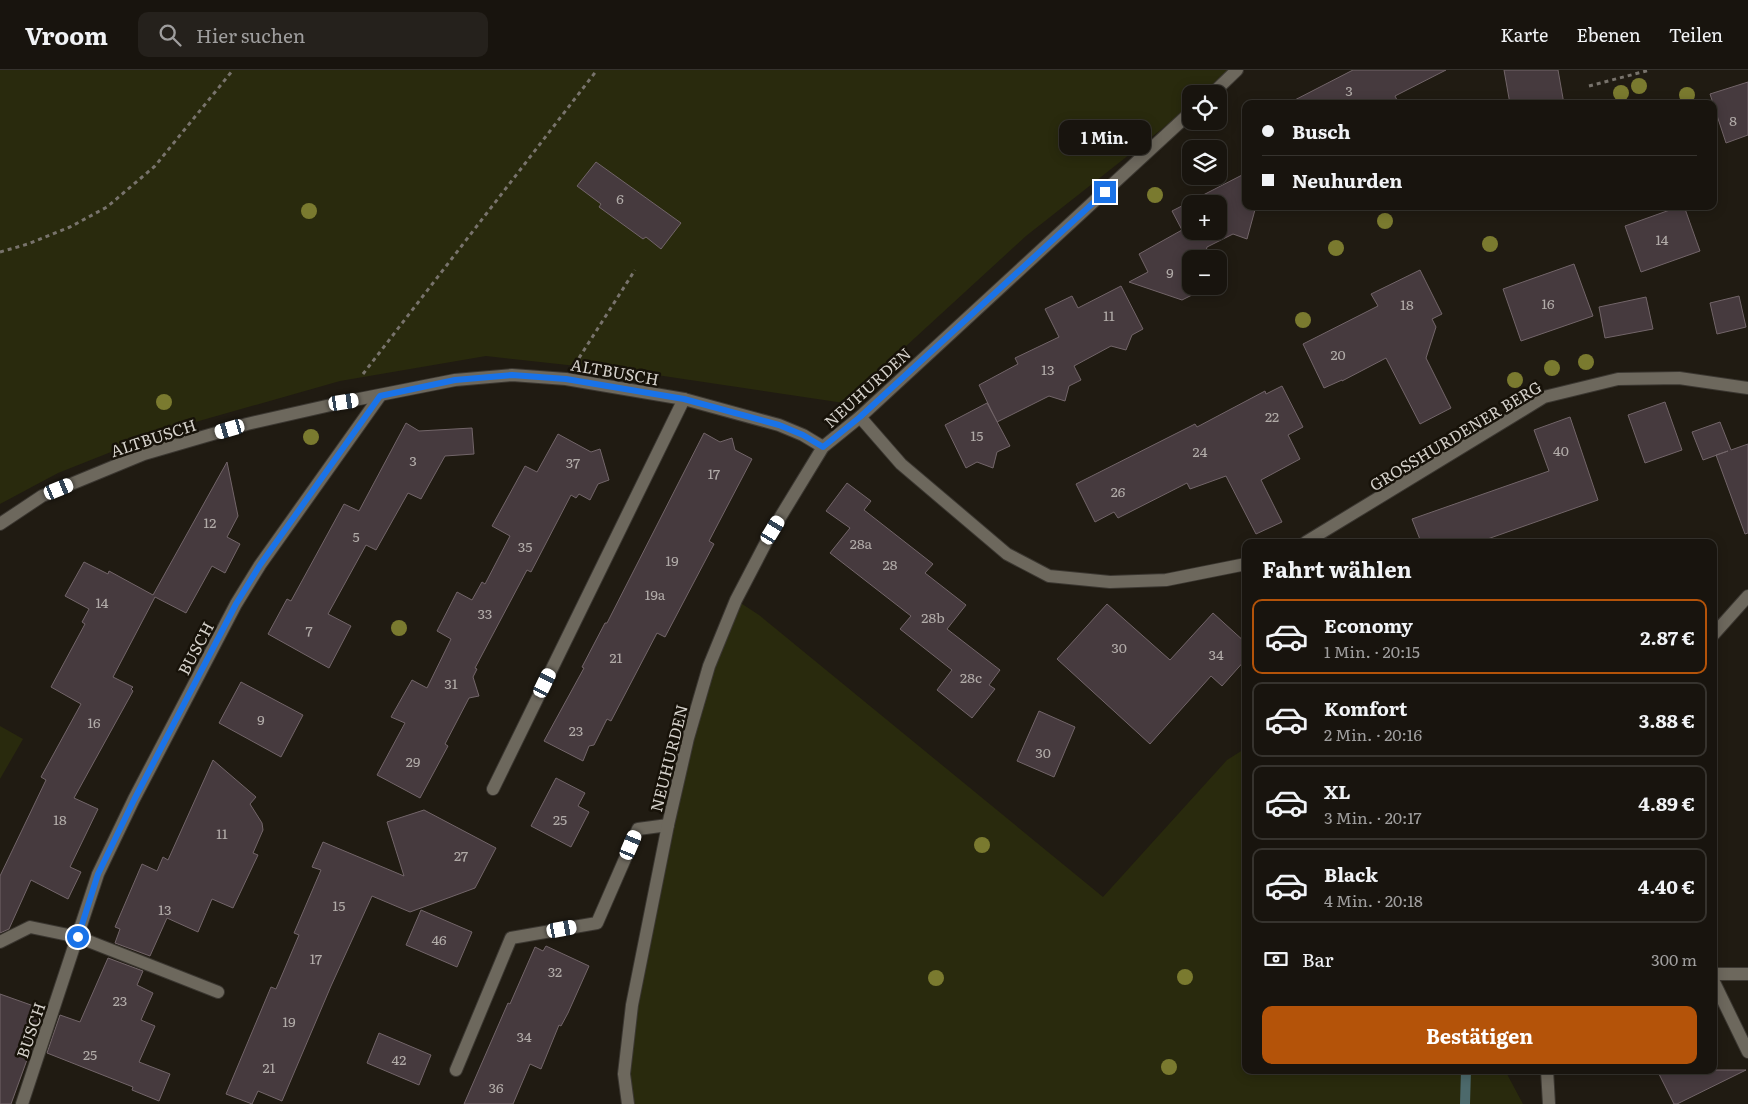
<!DOCTYPE html>
<html lang="de">
<meta charset="utf-8">
<style>
body{margin:0;font-family:Literata,serif;background:#25211c;color:#f1f3f6;height:100vh;display:flex;flex-direction:column;font-size:19px;white-space:nowrap}
*{box-sizing:border-box;margin:0}
p{font-size:16px;color:#9f9e9e}
.icon{flex:none;width:28px;height:28px;fill:none;stroke:currentColor;stroke-width:2;stroke-linecap:round;stroke-linejoin:round}
.map{position:relative;flex:1;overflow:hidden}
.side{position:absolute;left:1242px;top:469px;width:475px;height:535px;display:flex;flex-direction:column;background:#18140e;border-radius:10px;box-shadow:0 2px 12px #0003,0 0 0 1px #36332e}
.side>*{flex:none}
.hud{position:absolute;left:1242px;top:30px;width:475px;height:110px;border-radius:10px;box-shadow:0 2px 12px #0003,0 0 0 1px #36332e;display:grid;align-content:center;height:110px;padding:0 20px;background:#18140e}
.controls{position:absolute;left:1182px;top:15px;display:grid;gap:10px}
.controls a{display:grid;place-items:center;width:45px;height:45px;border-radius:10px;background:#18140e;box-shadow:0 2px 12px #0003,0 0 0 1px #36332e;font-size:25px}
.end{position:absolute;width:22px;height:22px;margin:-11px;border:6px solid #1a73e8;background:#fff;box-shadow:0 0 0 2px #fff}
.from{border-radius:50%}
.bubble{position:absolute;height:35px;border-radius:10px;background:#18140e;box-shadow:0 2px 12px #0003,0 0 0 1px #36332e;font-size:16px;font-weight:700;line-height:35px;text-align:center}
.car{position:absolute;width:15px;height:30px;margin:-15px -8px;border-radius:6px;box-shadow:0 0 4px 1px #0007;background:linear-gradient(#fff 24%,#345 0 40%,#fff 0 76%,#345 0 86%,#fff 0)}
.hud b{display:flex;align-items:center;gap:18px;height:48px;font-size:19px}
.hud b+b{border-top:1px solid #36332e}
.hud i{width:12px;height:12px;background:#f1f3f6}
ul{padding:0;list-style:none}
li{display:flex;align-items:center;gap:15px;height:75px;margin:0 10px 8px;padding:0 10px;border:2px solid #36332e;border-radius:10px}
li div{flex:1}
li b{display:block;font-size:19px}
li em{font-style:normal;font-weight:700}
li.current{border-color:#b45309}
li>.icon{width:45px;height:45px;stroke-width:1.5}
h2{padding:0 20px;font-size:22px;line-height:60px}
.pay{display:flex;align-items:center;gap:12px;height:55px;padding:0 20px;font-size:19px}
.pay p{margin-inline-start:auto}
.action{display:flex;gap:10px;margin-top:auto;padding:10px 20px}
.action a{flex:1;height:58px;border-radius:10px;background:#b45309;color:#fff;font-size:20px;font-weight:700;line-height:58px;text-align:center}
header{display:flex;align-items:center;gap:30px;box-sizing:border-box;height:70px;padding:0 25px;background:#18140e;border-bottom:1px solid #36332e}
header strong{font-size:24px}
nav{display:flex;gap:28px;margin-inline-start:auto;font-size:18px}
.search{width:350px;height:45px;background:#25211c;display:flex;align-items:center;gap:12px;box-sizing:border-box;padding:0 18px;border-radius:10px;color:#9f9e9e;font-size:19px}
.map>svg:first-child{display:block}
.green{fill:#292a0d}
.lines{fill:none;stroke-linecap:round;stroke-linejoin:round}
.stream{stroke:#4c696b;stroke-width:10}
.building{fill:#463a3e;stroke:#726569;fill-rule:evenodd}
.lane-casing{stroke:#3b3731;stroke-width:14}
.street-casing{stroke:#3b3731;stroke-width:14}
.path{stroke:#78736c;stroke-width:3;stroke-dasharray:4 4;stroke-linecap:butt}
.lane{stroke:#6d685d;stroke-width:12}
.street{stroke:#6d685d;stroke-width:12}
.tree{fill:#7a7a2f}
.route{stroke:#1a73e8;stroke-width:6}
.labels{text-anchor:middle;dominant-baseline:central;stroke-width:5;stroke-linejoin:round;paint-order:stroke}
.number-label{font-size:14px;fill:#b1aba8}
.street-label{font-size:16px;fill:#d5d1cb;stroke:#171209}
</style>
<header>
<strong>Vroom</strong>
<div class="search"><svg class="icon" aria-label="search" viewBox="0 0 24 24"><circle cx="10" cy="10" r="6"/><path d="M15 15l6 6"/></svg>Hier suchen</div>
<nav><a>Karte</a><a>Ebenen</a><a>Teilen</a></nav>
</header>
<div class="map">
<svg width="1748" height="1034" viewBox="0 0 1748 1034">
<rect width="100%" height="100%" fill="#201b12"/>
<g class="green">
<polygon points="0,0 1237,0 1206,24 1191,24 1191,36 1026,166 844,333 650,304 486,286 340,311 164,361 58,403 0,434"/>
<polygon points="736,530 759,545 1103,827 1227,690 1246,678 1246,1000 1507,1000 1508,1006 1523,1034 628,1034 624,1004 688,668"/>
<polygon points="0,656 23,669 0,709"/>
</g>
<g class="lines">
<polyline class="stream" points="1465,1034 1466,1000"/>
</g>
<g class="building">
<polygon points="1353,0 1446,0 1395,26 1399,34 1287,34"/>
<polygon points="1504,0 1558,0 1564,34 1510,34"/>
<polygon points="1748,12 1748,65 1726,73 1710,24"/>
<polygon points="596,92 681,153 661,179 646,167 643,169 599,137 601,134 577,116"/>
<path d="M1246,103V136H1256L1247,169L1233,164L1207,177L1204,189H1191V216H1196L1194,224L1182,230L1129,212L1148,202L1139,184L1182,160L1172,141ZM1191,134H1219V161H1191Z"/>
<polygon points="1681,136 1684,136 1700,181 1641,202 1625,156"/>
<polygon points="1574,194 1593,246 1521,271 1503,219"/>
<polygon points="1420,200 1442,244 1432,249 1436,257 1426,288 1451,338 1420,354 1386,288 1342,311 1342,310 1324,318 1303,274 1378,236 1371,224"/>
<polygon points="1121,216 1143,259 1132,265 1126,280 1111,276 1074,296 1081,310 1069,316 1065,331 1049,326 997,352 979,315 1018,294 1015,288 1059,267 1045,239 1072,226 1078,238"/>
<polygon points="1739,226 1746,257 1717,264 1710,233"/>
<polygon points="1646,227 1653,259 1605,268 1599,237"/>
<polygon points="1282,316 1303,357 1288,365 1300,389 1261,410 1282,452 1256,464 1226,406 1190,419 1187,413 1118,448 1114,442 1095,452 1076,414 1195,354 1197,357 1265,321 1266,324"/>
<polygon points="1665,332 1682,380 1645,393 1628,345"/>
<polygon points="987,333 1010,376 997,382 993,398 977,392 966,398 945,355"/>
<polygon points="1570,347 1598,430 1479,472 1421,472 1412,449 1549,401 1534,360"/>
<polygon points="1720,352 1731,380 1748,374 1748,463 1745,464 1716,385 1728,381 1703,390 1692,362"/>
<polygon points="406,353 419,361 472,358 474,384 445,386 421,429 408,423 376,480 366,475 328,544 351,556 329,598 268,564 287,529 291,531 344,434 359,441"/>
<polygon points="704,363 720,372 732,368 735,380 752,389 709,471 714,474 665,567 657,563 611,651 607,649 594,675 589,676 583,691 544,671 584,598 582,597 605,553 607,553"/>
<polygon points="558,364 591,382 600,379 609,410 598,414 590,430 579,424 576,428 571,425 531,502 527,500 475,598 477,599 473,607 479,626 469,628 445,674 448,676 420,728 377,705 405,653 391,647 412,610 427,618 451,569 437,561 457,522 472,530 482,512 485,514 510,466 492,456 525,396 537,402"/>
<polygon points="227,392 238,446 227,467 240,474 225,503 212,496 186,543 155,527 113,607 133,617 131,619 133,621 74,728 98,739 70,797 81,802 68,829 31,810 9,859 0,863 0,806 46,710 41,707 81,634 51,617 85,554 82,552 89,539 65,526 84,492 108,504 109,501 153,525"/>
<polygon points="847,413 871,431 864,440 933,494 925,503 966,535 947,559 1000,600 989,615 995,619 972,648 937,620 952,600 900,559 911,546 830,483 850,458 826,441"/>
<polygon points="1107,534 1170,590 1213,543 1246,573 1246,589 1222,616 1211,606 1150,674 1057,589"/>
<polygon points="241,612 303,645 281,687 219,653"/>
<polygon points="1039,641 1075,657 1054,707 1017,691"/>
<polygon points="213,690 256,727 250,734 262,753 263,760 253,783 258,785 233,838 212,829 198,862 167,848 150,886 115,873 120,859 115,857 142,794 157,801 163,787 168,790"/>
<polygon points="556,708 585,723 578,736 589,742 571,777 531,756"/>
<polygon points="424,740 496,778 475,818 410,842 372,826 331,916 282,1031 258,1021 252,1034 226,1024 271,917 276,919 299,865 294,863 321,800 312,797 323,772 404,806 387,752"/>
<polygon points="421,840 472,862 457,897 406,875"/>
<polygon points="546,876 589,896 568,943 561,956 559,955 541,999 530,994 513,1034 464,1034 508,933 510,934 535,877 543,881"/>
<polygon points="108,888 143,901 137,915 153,923 141,950 155,956 139,992 170,1004 159,1031 132,1020 133,1017 47,983 60,945 80,952"/>
<polygon points="0,924 45,940 11,1034 0,1034"/>
<polygon points="379,963 431,985 419,1015 367,993"/>
<polygon points="1657,1000 1746,1000 1677,1034 1674,1034"/>
</g>
<g class="lines">
<defs>
<polyline id="lane" points="0,872 30,857 78,867 218,922"/>
<g id="street">
<polyline points="1212,24 1237,0"/>
<polyline points="860,347 901,394 1007,484 1049,506 1110,512 1166,510 1246,494"/>
<polyline points="0,454 42,426 144,384 247,354 344,332 455,310 512,305 566,309 684,329 779,355 803,365 823,377"/>
<polyline points="1306,472 1544,327 1618,309 1679,308 1748,318"/>
<polyline points="1714,564 1748,526"/>
<polyline points="493,719 684,329"/>
<polyline points="1714,904 1748,904"/>
<polyline points="1714,912 1748,982"/>
<polyline points="456,1000 511,868 597,853 638,759 668,755"/>
<polyline points="1547,1000 1549,1034"/>
<polyline points="22,1034 98,804 134,729 236,534 260,495 380,326"/>
<polyline points="628,1034 624,1004 632,935 668,755 688,668 709,596 736,530 773,459 823,377 860,347 1191,42"/>
</g>
</defs>
<use href="#lane" class="lane-casing"/>
<use href="#street" class="street-casing"/>
<g class="path">
<polyline points="1589,16 1650,0"/>
<polyline points="0,182 28,174 70,157 107,137 155,96 233,0"/>
<polyline points="579,288 635,200"/>
<polyline points="363,304 597,0"/>
</g>
<use href="#lane" class="lane"/>
<use href="#street" class="street"/>
</g>
<g class="tree">
<circle cx="1639" cy="16" r="8"/>
<circle cx="1621" cy="23" r="8"/>
<circle cx="1687" cy="25" r="8"/>
<circle cx="1155" cy="125" r="8"/>
<circle cx="309" cy="141" r="8"/>
<circle cx="1385" cy="151" r="8"/>
<circle cx="1490" cy="174" r="8"/>
<circle cx="1336" cy="178" r="8"/>
<circle cx="1303" cy="250" r="8"/>
<circle cx="1586" cy="292" r="8"/>
<circle cx="1552" cy="298" r="8"/>
<circle cx="1515" cy="310" r="8"/>
<circle cx="164" cy="332" r="8"/>
<circle cx="311" cy="367" r="8"/>
<circle cx="399" cy="558" r="8"/>
<circle cx="982" cy="775" r="8"/>
<circle cx="1185" cy="907" r="8"/>
<circle cx="936" cy="908" r="8"/>
<circle cx="1169" cy="997" r="8"/>
</g>
<g class="lines">
<polyline class="route" points="78,867 98,804 134,730 236,534 260,495 380,326 455,310 512,305 566,309 684,329 779,355 803,365 823,377 860,347 1105,122"/>
</g>
<g class="labels">
<g class="number-label">
<text x="1349" y="20">3</text>
<text x="1733" y="50">8</text>
<text x="620" y="128">6</text>
<text x="1662" y="169">14</text>
<text x="1170" y="202">9</text>
<text x="1548" y="233">16</text>
<text x="1407" y="234">18</text>
<text x="1109" y="245">11</text>
<text x="1338" y="284">20</text>
<text x="1048" y="299">13</text>
<text x="1272" y="346">22</text>
<text x="977" y="365">15</text>
<text x="1561" y="380">40</text>
<text x="1200" y="381">24</text>
<text x="413" y="390">3</text>
<text x="573" y="392">37</text>
<text x="714" y="403">17</text>
<text x="1118" y="421">26</text>
<text x="210" y="452">12</text>
<text x="356" y="466">5</text>
<text x="861" y="473">28a</text>
<text x="525" y="476">35</text>
<text x="672" y="490">19</text>
<text x="890" y="494">28</text>
<text x="655" y="524">19a</text>
<text x="102" y="532">14</text>
<text x="485" y="543">33</text>
<text x="933" y="547">28b</text>
<text x="309" y="560">7</text>
<text x="1119" y="577">30</text>
<text x="1216" y="584">34</text>
<text x="616" y="587">21</text>
<text x="971" y="607">28c</text>
<text x="451" y="613">31</text>
<text x="261" y="649">9</text>
<text x="94" y="652">16</text>
<text x="576" y="660">23</text>
<text x="1043" y="682">30</text>
<text x="413" y="691">29</text>
<text x="60" y="749">18</text>
<text x="560" y="749">25</text>
<text x="222" y="763">11</text>
<text x="461" y="785">27</text>
<text x="339" y="835">15</text>
<text x="165" y="839">13</text>
<text x="439" y="869">46</text>
<text x="316" y="888">17</text>
<text x="555" y="901">32</text>
<text x="120" y="930">23</text>
<text x="289" y="951">19</text>
<text x="524" y="966">34</text>
<text x="90" y="984">25</text>
<text x="399" y="989">42</text>
<text x="269" y="997">21</text>
<text x="496" y="1017">36</text>
</g>
<g class="street-label">
<text transform="translate(615 301) rotate(10)">ALTBUSCH</text>
<text transform="translate(867 317) rotate(-42)">NEUHURDEN</text>
<text transform="translate(1455 365) rotate(-31)">GROSSHURDENER BERG</text>
<text transform="translate(153 367) rotate(-18)">ALTBUSCH</text>
<text transform="translate(195 578) rotate(-62)">BUSCH</text>
<text transform="translate(668 688) rotate(-76)">NEUHURDEN</text>
<text transform="translate(30 960) rotate(-71)">BUSCH</text>
</g>
</g>
</svg>
<div class="controls">
<a><svg class="icon" aria-label="locate" viewBox="0 0 24 24"><circle cx="12" cy="12" r="6"/><path d="M12 2v4M12 18v4M2 12h4M18 12h4"/></svg></a>
<a><svg class="icon" aria-label="layers" viewBox="0 0 24 24"><path d="M12 4l9 5-9 5-9-5zM3 14l9 5 9-5"/></svg></a>
<a>+</a>
<a>−</a>
</div>
<i class="end from" style="left:78px;top:867px"></i>
<i class="end" style="left:1105px;top:122px"></i>
<div class="bubble" style="left:1059px;top:50px;width:92px">1 Min.</div>
<i class="car" style="left:344px;top:332px;rotate:81deg"></i>
<i class="car" style="left:230px;top:359px;rotate:254deg"></i>
<i class="car" style="left:59px;top:419px;rotate:68deg"></i>
<i class="car" style="left:773px;top:460px;rotate:31deg"></i>
<i class="car" style="left:545px;top:613px;rotate:26deg"></i>
<i class="car" style="left:631px;top:775px;rotate:23deg"></i>
<i class="car" style="left:562px;top:859px;rotate:80deg"></i>
<div class="hud">
<b><i class="from"></i>Busch</b>
<b><i></i>Neuhurden</b>
</div>
<section class="side">
<h2>Fahrt wählen</h2>
<ul>
<li class="current"><svg class="icon" aria-label="car" viewBox="0 0 24 24"><path d="M5 17H2v-5l4-1 3-4h7l3 4 3 1v5h-3M9 17h6M6 11h13"/><circle cx="7" cy="17" r="2"/><circle cx="17" cy="17" r="2"/></svg><div><b>Economy</b><p>1 Min. · 20:15</p></div><em>2.87 €</em></li>
<li><svg class="icon" aria-label="car" viewBox="0 0 24 24"><path d="M5 17H2v-5l4-1 3-4h7l3 4 3 1v5h-3M9 17h6M6 11h13"/><circle cx="7" cy="17" r="2"/><circle cx="17" cy="17" r="2"/></svg><div><b>Komfort</b><p>2 Min. · 20:16</p></div><em>3.88 €</em></li>
<li><svg class="icon" aria-label="car" viewBox="0 0 24 24"><path d="M5 17H2v-5l4-1 3-4h7l3 4 3 1v5h-3M9 17h6M6 11h13"/><circle cx="7" cy="17" r="2"/><circle cx="17" cy="17" r="2"/></svg><div><b>XL</b><p>3 Min. · 20:17</p></div><em>4.89 €</em></li>
<li><svg class="icon" aria-label="car" viewBox="0 0 24 24"><path d="M5 17H2v-5l4-1 3-4h7l3 4 3 1v5h-3M9 17h6M6 11h13"/><circle cx="7" cy="17" r="2"/><circle cx="17" cy="17" r="2"/></svg><div><b>Black</b><p>4 Min. · 20:18</p></div><em>4.40 €</em></li>
</ul>
<div class="pay"><svg class="icon" aria-label="cash" viewBox="0 0 24 24"><path d="M3 7h18v10H3z"/><circle cx="12" cy="12" r="2"/></svg>Bar<p>300 m</p></div>
<div class="action"><a>Bestätigen</a></div>
</section>
</div>
